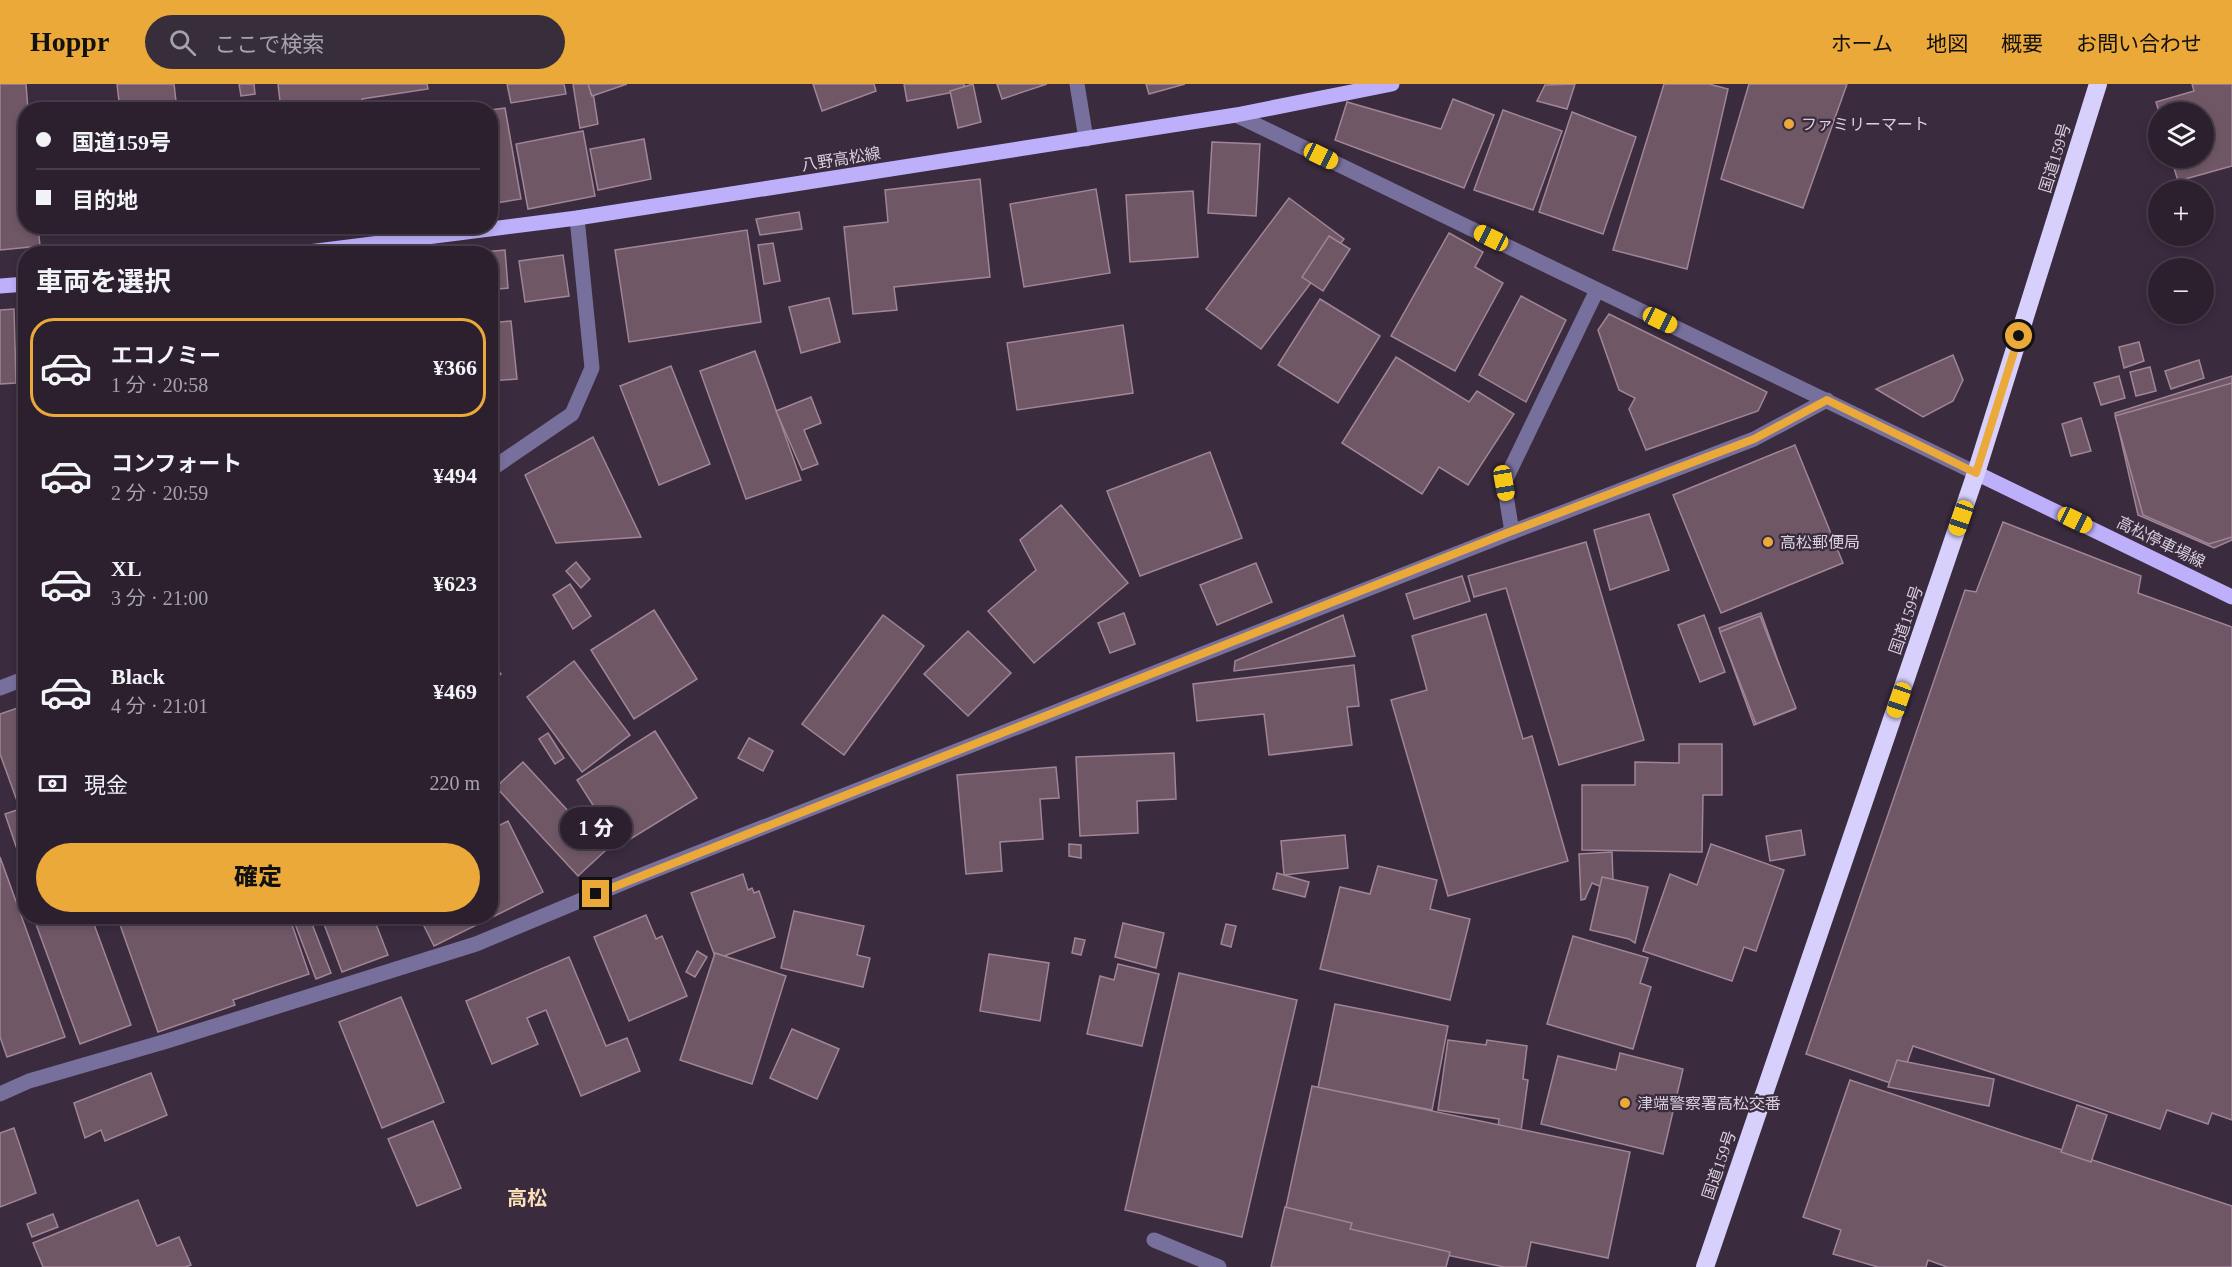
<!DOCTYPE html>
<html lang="ja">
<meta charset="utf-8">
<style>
body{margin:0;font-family:"Times New Roman","Noto Sans JP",serif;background:#382d3b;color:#f1f3f6;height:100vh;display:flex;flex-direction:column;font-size:22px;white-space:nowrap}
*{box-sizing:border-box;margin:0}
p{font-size:20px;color:#a6a3aa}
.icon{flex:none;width:33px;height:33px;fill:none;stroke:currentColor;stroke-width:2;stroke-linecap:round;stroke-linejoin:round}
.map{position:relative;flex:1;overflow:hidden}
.side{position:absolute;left:18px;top:162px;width:480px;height:678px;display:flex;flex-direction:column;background:#2c202f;border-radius:24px;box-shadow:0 3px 9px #0003,0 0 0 2px #483e4b}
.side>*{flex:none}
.top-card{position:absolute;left:18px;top:18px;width:480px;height:132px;border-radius:24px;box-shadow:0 3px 9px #0003,0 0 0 2px #483e4b;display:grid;align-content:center;height:132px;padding:0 18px;background:#2c202f}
.tools{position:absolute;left:2148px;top:18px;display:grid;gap:12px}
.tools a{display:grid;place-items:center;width:66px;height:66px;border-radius:50%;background:#2c202f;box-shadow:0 3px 9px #0003,0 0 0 2px #483e4b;font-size:30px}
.end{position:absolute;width:27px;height:27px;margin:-14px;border:8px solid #eba93a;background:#111;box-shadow:0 0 0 3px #111}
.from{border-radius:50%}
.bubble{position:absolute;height:42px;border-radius:21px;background:#2c202f;box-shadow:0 3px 9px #0003,0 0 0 2px #483e4b;font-size:20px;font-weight:800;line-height:42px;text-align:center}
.car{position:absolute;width:18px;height:36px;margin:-18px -9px;border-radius:8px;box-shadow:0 0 4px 2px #0007;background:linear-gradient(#f5c518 24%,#345 0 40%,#f5c518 0 76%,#345 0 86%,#f5c518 0)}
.top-card b{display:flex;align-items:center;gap:21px;height:57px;font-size:22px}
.top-card b+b{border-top:2px solid #483e4b}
.top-card i{width:15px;height:15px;background:#f1f3f6}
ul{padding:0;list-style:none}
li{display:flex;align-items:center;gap:18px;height:99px;margin:0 12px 9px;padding:0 6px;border:3px solid transparent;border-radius:24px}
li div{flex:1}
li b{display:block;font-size:22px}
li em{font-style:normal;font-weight:800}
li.current{border-color:#eba93a}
li>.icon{width:54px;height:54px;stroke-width:1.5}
h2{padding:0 18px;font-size:27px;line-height:72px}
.pay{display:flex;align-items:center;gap:15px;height:66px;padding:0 18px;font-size:22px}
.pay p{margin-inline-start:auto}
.cta{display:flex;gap:12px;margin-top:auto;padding:12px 18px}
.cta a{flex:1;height:69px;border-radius:36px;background:#eba93a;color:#111;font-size:24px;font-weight:800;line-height:69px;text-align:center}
header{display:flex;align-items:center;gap:36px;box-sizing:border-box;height:84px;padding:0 30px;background:#eba93a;color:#111}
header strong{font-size:28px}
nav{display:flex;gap:33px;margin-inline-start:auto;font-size:21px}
.search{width:420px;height:54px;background:#382d3b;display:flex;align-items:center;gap:15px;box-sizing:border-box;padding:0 21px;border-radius:33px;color:#a6a3aa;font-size:22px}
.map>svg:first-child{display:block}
.building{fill:#6f5766;stroke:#a08596;stroke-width:1.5}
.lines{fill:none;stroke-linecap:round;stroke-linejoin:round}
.minor{stroke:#78709c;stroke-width:15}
.major{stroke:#bdaff9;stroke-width:15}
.highway{stroke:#d7d0fc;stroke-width:18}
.route{stroke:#eba93a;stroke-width:8}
.poi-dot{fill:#eba93a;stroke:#3a2b3f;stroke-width:2}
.labels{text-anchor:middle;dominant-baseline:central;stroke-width:4.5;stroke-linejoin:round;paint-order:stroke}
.poi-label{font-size:16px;fill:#d9d0dd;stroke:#3a2b3f;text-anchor:start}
.street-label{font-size:16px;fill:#d9d0dd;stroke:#3a2b3f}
.quarter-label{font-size:20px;font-weight:bold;fill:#fbdfb7;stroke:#3a2b3f}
</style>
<header>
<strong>Hoppr</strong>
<div class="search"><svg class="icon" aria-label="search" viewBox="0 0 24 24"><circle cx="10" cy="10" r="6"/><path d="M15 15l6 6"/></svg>ここで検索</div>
<nav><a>ホーム</a><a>地図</a><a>概要</a><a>お問い合わせ</a></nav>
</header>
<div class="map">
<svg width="2232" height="1183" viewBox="0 0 2232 1183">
<rect width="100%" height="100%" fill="#3a2b3f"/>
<g class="building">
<polygon points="0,0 26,0 28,26 26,26 26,142 38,142 40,162 0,166"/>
<polygon points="117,0 174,0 177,26 120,26"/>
<polygon points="239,0 254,0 255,10 241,12"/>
<polygon points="278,0 427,0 428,5 362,15 364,26 281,26"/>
<polygon points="507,0 564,0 566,10 511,19"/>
<polygon points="573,0 590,0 591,10 593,9 598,40 580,44"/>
<polygon points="588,0 627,0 592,12"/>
<polygon points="813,0 874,0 876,7 822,27"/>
<polygon points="904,0 964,0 965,6 907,17"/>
<polygon points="973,0 981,38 958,44 950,7"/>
<polygon points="997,0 1047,0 1002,15"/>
<polygon points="1146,0 1185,0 1149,10"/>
<polygon points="1575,0 1567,25 1537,17 1545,1"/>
<polygon points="1664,0 1709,0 1728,5 1687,185 1613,166"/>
<polygon points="1749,0 1847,0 1803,124 1721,95"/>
<polygon points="2192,0 2232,0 2232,82 2178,97 2171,74 2204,74 2204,28 2159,28 2156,18 2194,7"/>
<polygon points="1453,15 1494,31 1464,104 1335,56 1347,18 1441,45"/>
<polygon points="505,24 521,115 490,120 490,26"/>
<polygon points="1503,26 1562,47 1533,126 1474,106"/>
<polygon points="1572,28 1636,53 1603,150 1539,128"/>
<polygon points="583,47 595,112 528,125 516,60"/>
<polygon points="644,55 651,95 598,106 590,65"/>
<polygon points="1212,58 1260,60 1256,132 1208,129"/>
<polygon points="980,95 990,193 894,203 897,226 853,230 844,143 888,138 885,106"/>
<polygon points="1096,105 1110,189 1024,203 1010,120"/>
<polygon points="1193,107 1198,173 1130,178 1126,111"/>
<polygon points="1289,114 1344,155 1261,265 1206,225"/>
<polygon points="799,128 802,145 760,151 756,135"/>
<polygon points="283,142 322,142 322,145 283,150"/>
<polygon points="747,146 761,238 629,258 615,166"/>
<polygon points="1449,149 1483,168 1475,183 1503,199 1455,287 1391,252"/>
<polygon points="1329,152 1350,165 1323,207 1302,193"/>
<polygon points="773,159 780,197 764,200 758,161"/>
<polygon points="505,166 508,204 490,206 490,170 471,169"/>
<polygon points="563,171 569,212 525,218 519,177"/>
<polygon points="1521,212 1566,236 1526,318 1479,291"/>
<polygon points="829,214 840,258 801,269 789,223"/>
<polygon points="1320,215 1380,252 1338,319 1278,281"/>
<polygon points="14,225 16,299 0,300 0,226"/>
<polygon points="1609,230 1767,308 1758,327 1646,366 1629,325 1635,314 1619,306 1598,246"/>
<polygon points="511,237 517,295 490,297 490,239"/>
<polygon points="1123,241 1133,309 1017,326 1007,259"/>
<polygon points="2139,258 2144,277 2124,284 2119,263"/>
<polygon points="16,264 26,264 26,344 21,345"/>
<polygon points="755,267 801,396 746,415 700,287"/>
<polygon points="1953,271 1963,296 1953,317 1923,333 1876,305"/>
<polygon points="1396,273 1469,318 1477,307 1514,330 1468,401 1439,383 1422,410 1342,359"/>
<polygon points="2199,276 2204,294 2171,305 2165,287"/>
<polygon points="671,282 710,380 659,401 620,302"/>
<polygon points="2150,283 2156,307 2136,312 2130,288"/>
<polygon points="2119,292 2125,314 2101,321 2094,299"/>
<polygon points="2232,292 2232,456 2214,464 2138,431 2115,329"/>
<polygon points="2232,299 2232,453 2209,460 2143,431 2115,332"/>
<polygon points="811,313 821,339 804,346 818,380 802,386 776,327"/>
<polygon points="2081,334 2091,367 2071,372 2062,340"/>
<polygon points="593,353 641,453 556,459 525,391"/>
<polygon points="1795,361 1843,479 1721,529 1673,411"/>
<polygon points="1210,368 1242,454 1140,492 1107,407"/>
<polygon points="1061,421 1128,499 1034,579 988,527 1036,486 1020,456"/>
<polygon points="1649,430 1669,486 1610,506 1594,446"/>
<polygon points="2003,438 2141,492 2138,509 2232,543 2232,1036 2212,1029 2208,1040 2167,1026 2160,1045 1913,962 1899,1002 1806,970 1965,506 1976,508"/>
<polygon points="1586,458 1644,656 1559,681 1506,504 1474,513 1468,492"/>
<polygon points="576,478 590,495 581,504 566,487"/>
<polygon points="1256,479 1272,518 1217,541 1200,501"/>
<polygon points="1462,492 1470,517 1414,535 1406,510"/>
<polygon points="570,500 591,532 573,545 553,511"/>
<polygon points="654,526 697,595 634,635 591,566"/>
<polygon points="1124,529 1135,560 1110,569 1098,539"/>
<polygon points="1761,529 1795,625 1754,641 1719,544"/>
<polygon points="1486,530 1523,655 1532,652 1568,777 1448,812 1391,616 1427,606 1412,552"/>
<polygon points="883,531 924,562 844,671 802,640"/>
<polygon points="1343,531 1355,572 1234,587 1235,577"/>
<polygon points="1704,531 1725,588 1700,598 1678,541"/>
<polygon points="1760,532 1796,624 1756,640 1720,548"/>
<polygon points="968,547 1011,589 968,632 924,590"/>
<polygon points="490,575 501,590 490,597"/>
<polygon points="574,577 630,651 582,688 527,613"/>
<polygon points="1354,581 1359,622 1347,623 1352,661 1269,671 1264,630 1197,637 1193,600"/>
<polygon points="26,621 26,775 21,777 5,730 20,725 0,670 0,630"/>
<polygon points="655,647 697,714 619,762 577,696"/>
<polygon points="548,649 564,674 555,680 539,655"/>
<polygon points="749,654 773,667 763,687 738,674"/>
<polygon points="1679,660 1722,660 1722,711 1703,711 1702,768 1582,766 1582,701 1635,701 1635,678 1679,679"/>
<polygon points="1174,669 1176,715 1137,717 1138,749 1080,752 1076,673"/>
<polygon points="523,678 605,767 578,792 496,703"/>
<polygon points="1056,683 1059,714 1040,715 1043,755 1000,758 1002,787 966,790 957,691"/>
<polygon points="508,737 543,808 434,862 419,832 490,832 490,746"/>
<polygon points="1801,746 1805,771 1770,777 1766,752"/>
<polygon points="1345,751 1348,784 1284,791 1281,757"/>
<polygon points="1069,760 1081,761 1081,774 1069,772"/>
<polygon points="1711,760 1784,786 1756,867 1744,863 1732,897 1643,867 1670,790 1697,801"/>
<polygon points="1612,768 1613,796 1609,806 1592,799 1585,815 1581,816 1579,770"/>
<polygon points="0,773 65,953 7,973 0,953"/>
<polygon points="1378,782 1437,796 1430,825 1470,835 1450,916 1320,885 1340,803 1370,810"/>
<polygon points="1277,789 1309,798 1305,813 1273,805"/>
<polygon points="743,790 748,806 752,804 754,809 759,807 775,853 716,875 691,809"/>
<polygon points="1602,793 1648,803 1635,859 1629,855 1590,846"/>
<polygon points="794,827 864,842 857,871 870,874 863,903 781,884"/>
<polygon points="646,831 656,855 662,852 687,912 629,937 594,853"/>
<polygon points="33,832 91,832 131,941 80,960"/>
<polygon points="135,832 289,832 309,890 233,916 235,921 158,948 119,838"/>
<polygon points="292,832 309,832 331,889 316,895"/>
<polygon points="321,832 381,832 374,835 388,871 342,888"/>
<polygon points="1123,839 1164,849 1156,884 1115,873"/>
<polygon points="1226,840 1236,842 1231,863 1221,860"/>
<polygon points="1573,852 1648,874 1640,899 1651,903 1633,965 1547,940"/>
<polygon points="1075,854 1085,856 1081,871 1072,869"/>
<polygon points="697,867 707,873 695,893 686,888"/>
<polygon points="715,869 786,892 752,1000 680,976"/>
<polygon points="989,870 1049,879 1040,937 980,927"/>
<polygon points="569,873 606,962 627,954 640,987 581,1012 546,926 527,934 538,960 492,980 466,917"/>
<polygon points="1118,880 1159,890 1142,962 1087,950 1100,892 1114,896"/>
<polygon points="1179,889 1297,916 1242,1153 1125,1126"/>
<polygon points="401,913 444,1018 382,1044 339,938"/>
<polygon points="1335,920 1448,942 1432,1026 1318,1004"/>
<polygon points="792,945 839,965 817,1015 770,994"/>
<polygon points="1448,956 1486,961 1487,956 1527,962 1523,995 1528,996 1521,1047 1498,1044 1499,1035 1438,1026"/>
<polygon points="1620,969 1683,985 1663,1070 1541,1040 1558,972 1616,986"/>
<polygon points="1897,976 1994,995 1989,1022 1888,1003"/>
<polygon points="151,989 167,1031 105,1057 101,1046 85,1054 74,1019"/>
<polygon points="1850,996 2232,1122 2232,1183 1947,1183 1928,1176 1926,1183 1878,1183 1833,1170 1841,1146 1803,1133"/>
<polygon points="1312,1002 1630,1068 1608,1174 1531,1158 1526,1183 1504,1183 1283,1137"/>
<polygon points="2077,1021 2107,1031 2091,1078 2061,1068"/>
<polygon points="433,1037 461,1104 417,1122 388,1055"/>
<polygon points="14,1044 36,1109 0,1123 0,1049"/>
<polygon points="138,1116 157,1162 179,1153 191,1181 185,1183 43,1183 33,1159"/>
<polygon points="1285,1123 1352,1139 1350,1145 1450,1168 1446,1183 1271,1183"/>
<polygon points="53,1130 58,1143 32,1153 27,1140"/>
</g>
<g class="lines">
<g class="minor">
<polyline points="1077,0 1086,55"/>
<polyline points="1236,31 1976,389"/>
<polyline points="490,386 572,330 592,284 577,134"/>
<polyline points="1512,448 1504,399 1597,206"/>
<polyline points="0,604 26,594"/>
<polyline points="0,1010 29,997 167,957 476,860 637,793 1512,448 1754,355 1827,316"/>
<polyline points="1154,1156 1219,1183"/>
</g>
<g class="major">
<polyline points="293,170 577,134 1236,31 1392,0"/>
<polyline points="0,202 26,200"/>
<polyline points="1976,389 2232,513"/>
</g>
<polyline class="highway" points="1705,1183 1976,389 2098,0"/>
</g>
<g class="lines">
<polyline class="route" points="596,810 1512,447 1754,355 1827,316 1976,389 2019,252"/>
</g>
<g class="poi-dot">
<circle cx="1789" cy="40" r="6"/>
<circle cx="1768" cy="458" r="6"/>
<circle cx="1625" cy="1019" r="6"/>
</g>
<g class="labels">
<g class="poi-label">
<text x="1801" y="40">ファミリーマート</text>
<text x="1780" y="458">高松郵便局</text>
<text x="1637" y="1019">津端警察署高松交番</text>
</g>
<g class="street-label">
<text transform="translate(2055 74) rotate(-73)">国道159号</text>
<text transform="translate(841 75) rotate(-9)">八野高松線</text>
<text transform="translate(2161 458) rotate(26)">高松停車場線</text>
<text transform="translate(1906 536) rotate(-71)">国道159号</text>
<text transform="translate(1719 1081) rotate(-71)">国道159号</text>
</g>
<g class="quarter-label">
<text x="527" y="1114">高松</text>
</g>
</g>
</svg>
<div class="tools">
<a><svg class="icon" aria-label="layers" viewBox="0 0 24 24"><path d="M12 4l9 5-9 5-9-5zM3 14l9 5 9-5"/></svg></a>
<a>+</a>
<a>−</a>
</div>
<i class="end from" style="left:2019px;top:252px"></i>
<i class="end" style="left:596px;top:810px"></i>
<div class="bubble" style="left:560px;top:723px;width:72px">1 分</div>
<i class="car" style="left:1321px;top:72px;rotate:116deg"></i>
<i class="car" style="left:1491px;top:154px;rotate:296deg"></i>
<i class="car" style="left:1660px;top:236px;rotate:116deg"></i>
<i class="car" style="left:1504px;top:399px;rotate:170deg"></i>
<i class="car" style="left:1961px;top:434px;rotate:199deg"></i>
<i class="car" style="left:2075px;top:436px;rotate:116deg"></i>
<i class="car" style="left:1899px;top:616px;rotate:199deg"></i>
<div class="top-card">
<b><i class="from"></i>国道159号</b>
<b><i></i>目的地</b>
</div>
<section class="side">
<h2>車両を選択</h2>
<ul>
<li class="current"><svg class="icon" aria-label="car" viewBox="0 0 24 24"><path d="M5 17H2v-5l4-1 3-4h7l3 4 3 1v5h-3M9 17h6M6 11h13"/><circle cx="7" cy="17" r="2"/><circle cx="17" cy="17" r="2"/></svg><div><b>エコノミー</b><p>1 分 · 20:58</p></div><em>¥366</em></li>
<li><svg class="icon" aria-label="car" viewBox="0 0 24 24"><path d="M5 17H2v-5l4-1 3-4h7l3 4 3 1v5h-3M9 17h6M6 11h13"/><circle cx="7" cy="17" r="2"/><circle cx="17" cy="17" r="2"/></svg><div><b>コンフォート</b><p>2 分 · 20:59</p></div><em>¥494</em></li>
<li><svg class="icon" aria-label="car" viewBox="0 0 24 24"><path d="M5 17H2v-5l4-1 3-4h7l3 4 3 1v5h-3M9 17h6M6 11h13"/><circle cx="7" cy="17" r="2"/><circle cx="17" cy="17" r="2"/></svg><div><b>XL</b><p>3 分 · 21:00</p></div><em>¥623</em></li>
<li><svg class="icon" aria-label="car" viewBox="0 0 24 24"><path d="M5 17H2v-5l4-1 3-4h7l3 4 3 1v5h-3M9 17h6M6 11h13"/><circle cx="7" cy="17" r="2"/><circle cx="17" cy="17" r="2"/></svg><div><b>Black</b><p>4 分 · 21:01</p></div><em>¥469</em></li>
</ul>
<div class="pay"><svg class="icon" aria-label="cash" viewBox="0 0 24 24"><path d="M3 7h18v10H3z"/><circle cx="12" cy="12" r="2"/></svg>現金<p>220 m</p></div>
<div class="cta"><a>確定</a></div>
</section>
</div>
